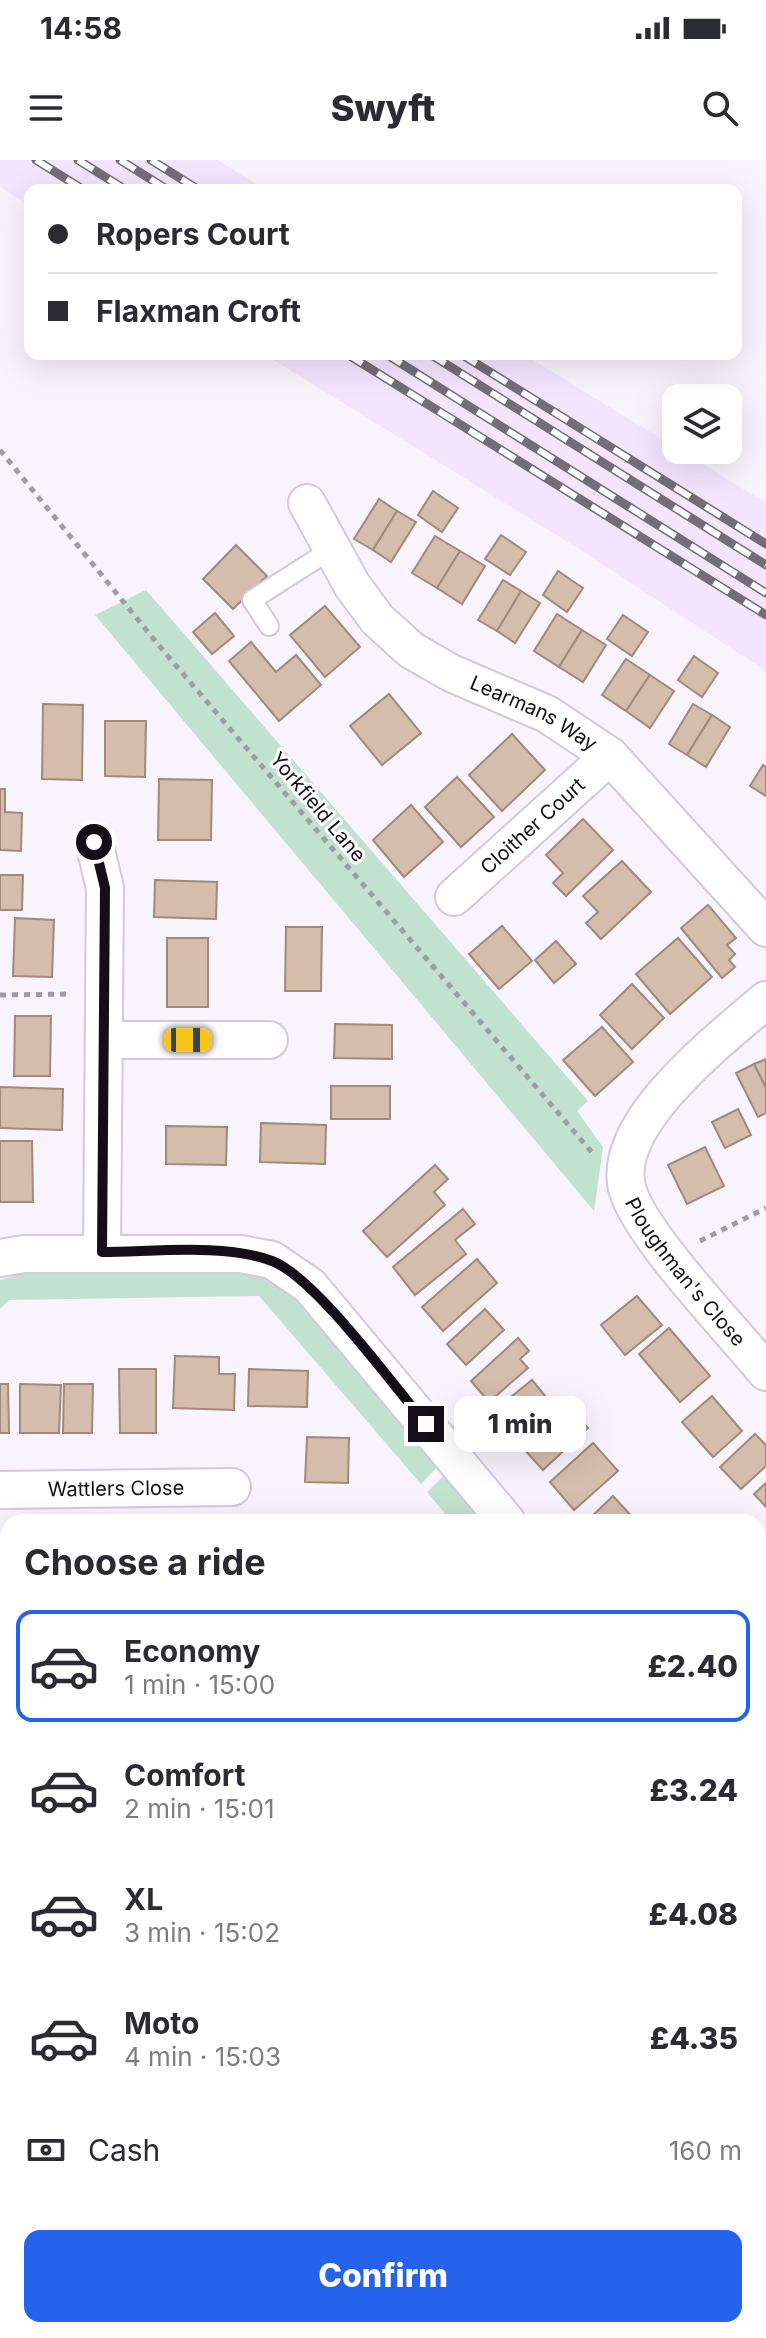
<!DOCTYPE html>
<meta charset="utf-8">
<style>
body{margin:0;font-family:Inter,sans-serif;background:#f2f2f3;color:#2b2b33;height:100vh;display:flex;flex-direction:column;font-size:30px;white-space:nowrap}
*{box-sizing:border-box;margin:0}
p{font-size:26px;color:#7c7c81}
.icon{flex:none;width:44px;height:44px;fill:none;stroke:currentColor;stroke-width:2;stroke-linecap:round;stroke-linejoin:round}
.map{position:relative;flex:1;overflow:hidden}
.sheet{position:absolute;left:0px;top:1354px;width:766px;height:824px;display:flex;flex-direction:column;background:#fff;border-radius:24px 24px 0 0;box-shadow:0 8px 32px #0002}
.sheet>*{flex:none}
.banner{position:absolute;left:24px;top:24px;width:718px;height:176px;border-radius:16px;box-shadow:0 8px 32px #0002;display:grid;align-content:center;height:176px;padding:0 24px;background:#fff}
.fabs{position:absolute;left:662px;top:224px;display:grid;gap:16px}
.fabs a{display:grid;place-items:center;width:80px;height:80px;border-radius:16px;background:#fff;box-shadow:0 8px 32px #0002;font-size:40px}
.end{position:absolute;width:36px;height:36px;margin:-18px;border:10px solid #140f17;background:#fff;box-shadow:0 0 0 4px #fff}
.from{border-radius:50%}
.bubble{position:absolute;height:56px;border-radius:16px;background:#fff;box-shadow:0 8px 32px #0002;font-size:26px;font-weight:800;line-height:56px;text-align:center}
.car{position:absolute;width:24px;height:48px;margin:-24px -12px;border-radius:10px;box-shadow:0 0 6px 2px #0007;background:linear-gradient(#f5c518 24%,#345 0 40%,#f5c518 0 76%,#345 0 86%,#f5c518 0)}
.banner b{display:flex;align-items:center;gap:28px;height:76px;font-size:30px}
.banner b+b{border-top:2px solid #e1e1e2}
.banner i{width:20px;height:20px;background:#2b2b33}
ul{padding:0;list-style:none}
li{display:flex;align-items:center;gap:24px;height:112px;margin:0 16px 12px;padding:0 8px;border:4px solid transparent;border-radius:16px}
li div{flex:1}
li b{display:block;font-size:30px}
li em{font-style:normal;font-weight:800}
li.on{border-color:#2563eb}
li>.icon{width:72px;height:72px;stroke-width:1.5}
h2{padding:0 24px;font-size:36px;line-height:96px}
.pay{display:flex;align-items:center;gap:20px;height:88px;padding:0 24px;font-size:30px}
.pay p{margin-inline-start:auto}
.primary-button{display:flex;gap:16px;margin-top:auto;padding:16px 24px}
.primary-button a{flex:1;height:92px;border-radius:16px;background:#2563eb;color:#fff;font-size:32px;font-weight:800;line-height:92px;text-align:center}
.status{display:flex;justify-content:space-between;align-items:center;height:56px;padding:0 40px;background:#fff;direction:ltr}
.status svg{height:22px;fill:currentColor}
header{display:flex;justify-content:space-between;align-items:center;height:104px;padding:0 24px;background:#fff;font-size:36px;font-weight:800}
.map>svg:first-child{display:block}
.built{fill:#f3e5fe}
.green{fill:#c2e2d0}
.building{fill:#d5bdac;stroke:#a08a79;stroke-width:2}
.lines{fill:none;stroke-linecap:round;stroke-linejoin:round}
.service-casing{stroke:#d5c7df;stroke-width:22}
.minor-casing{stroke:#d5c7df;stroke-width:40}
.path{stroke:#a09ba4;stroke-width:5;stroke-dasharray:6 6;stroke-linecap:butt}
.service{stroke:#fff;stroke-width:18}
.minor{stroke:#fff;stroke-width:36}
.rail-casing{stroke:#726d76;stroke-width:9}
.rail{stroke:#fff;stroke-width:6;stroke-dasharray:18;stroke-linecap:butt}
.route{stroke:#140f17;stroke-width:10}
.labels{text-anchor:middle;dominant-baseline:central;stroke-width:6;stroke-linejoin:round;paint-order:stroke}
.street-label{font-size:20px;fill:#140f17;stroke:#fff}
</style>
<div class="status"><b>14:58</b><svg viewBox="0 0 49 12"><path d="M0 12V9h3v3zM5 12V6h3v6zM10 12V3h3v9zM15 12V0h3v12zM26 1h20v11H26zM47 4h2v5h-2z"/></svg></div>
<header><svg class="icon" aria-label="menu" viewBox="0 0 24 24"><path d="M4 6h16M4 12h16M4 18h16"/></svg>Swyft<svg class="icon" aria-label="search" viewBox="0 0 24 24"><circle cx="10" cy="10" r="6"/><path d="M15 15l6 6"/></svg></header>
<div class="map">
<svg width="766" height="2178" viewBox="0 0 766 2178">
<rect width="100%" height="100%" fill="#f8f3fd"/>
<g class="built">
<polygon points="0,0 218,0 265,30 30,30 30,46 0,27"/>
<polygon points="264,194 523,194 766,343 766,511 579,389"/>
</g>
<g class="green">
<polygon points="146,430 588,941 577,951 603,987 594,1051 95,455"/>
<polygon points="253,1112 292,1133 438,1306 421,1324 259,1136 9,1140 0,1149 0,1120 21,1114"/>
<polygon points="445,1315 484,1362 452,1362 427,1332"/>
<polygon points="758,1689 766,1698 766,1738 758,1728"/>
<polygon points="0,1720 8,1737 8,1779 0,1768"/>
<polygon points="8,1931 8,1966 0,1966 0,1932"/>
</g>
<g class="building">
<polygon points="433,331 458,348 442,372 418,355"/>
<polygon points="379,339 397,351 373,390 354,379"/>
<polygon points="397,351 416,362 391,402 373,390"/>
<polygon points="501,375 526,392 510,415 485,399"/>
<polygon points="435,376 460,391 437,428 412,413"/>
<polygon points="236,385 267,416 233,449 203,419"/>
<polygon points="460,391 485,406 462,444 437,428"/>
<polygon points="558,411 583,428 567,452 543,435"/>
<polygon points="503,420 521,431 497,471 478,460"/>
<polygon points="521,431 540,443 515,483 497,471"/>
<polygon points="325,446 360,487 325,517 290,475"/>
<polygon points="215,453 234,476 212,494 193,472"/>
<polygon points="557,454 582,470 559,507 534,491"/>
<polygon points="623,455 648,472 632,496 607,479"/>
<polygon points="582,470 606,485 583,522 559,507"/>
<polygon points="251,482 276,512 296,495 321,525 279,561 229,501"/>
<polygon points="694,496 718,513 702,537 678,520"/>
<polygon points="626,499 650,515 626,551 602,535"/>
<polygon points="650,515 674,531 650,568 626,551"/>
<polygon points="389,534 421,573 382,605 350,566"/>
<polygon points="43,544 83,545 82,620 42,619"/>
<polygon points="693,544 712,555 687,595 669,584"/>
<polygon points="712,555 730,567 706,607 687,595"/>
<polygon points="105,561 146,561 145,617 105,616"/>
<polygon points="512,574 545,610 502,651 469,615"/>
<polygon points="763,605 766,607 766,636 750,626"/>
<polygon points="457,617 494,657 461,687 425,647"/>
<polygon points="159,619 212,620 211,680 158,680"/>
<polygon points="0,629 5,629 5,652 22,653 21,691 0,690"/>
<polygon points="411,645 443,682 404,717 373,680"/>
<polygon points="583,659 613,690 566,736 553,723 563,713 546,695"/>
<polygon points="622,701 651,732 601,779 586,763 598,752 583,736"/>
<polygon points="0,715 23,715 22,750 0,750"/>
<polygon points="155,720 217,722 216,759 154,757"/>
<polygon points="708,745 736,778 727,785 735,794 729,800 735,807 722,818 681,768"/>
<polygon points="15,758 54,760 52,817 13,816"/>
<polygon points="502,766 532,801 499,829 469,794"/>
<polygon points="286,767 322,767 321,831 285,831"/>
<rect x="167" y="778" width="41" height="69"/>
<polygon points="678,778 712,817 670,854 636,814"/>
<polygon points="556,781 576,804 554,823 535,800"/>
<polygon points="632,824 664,858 632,889 600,855"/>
<polygon points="15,856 51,856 50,916 14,916"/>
<polygon points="335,864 392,865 392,899 334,898"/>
<polygon points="602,867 633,902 595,936 563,900"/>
<polygon points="766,899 766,928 754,904"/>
<polygon points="754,904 766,928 766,953 758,957 736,913"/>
<rect x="331" y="926" width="59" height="33"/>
<polygon points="0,927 63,929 62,970 0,968"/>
<polygon points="738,949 751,975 725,988 712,962"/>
<polygon points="261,963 326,965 325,1004 260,1002"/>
<polygon points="166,966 227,967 226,1005 166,1004"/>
<polygon points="0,981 32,981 33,1042 0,1042"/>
<polygon points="705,987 724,1026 687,1044 668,1005"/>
<polygon points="435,1005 448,1019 434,1032 445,1045 387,1097 363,1071"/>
<polygon points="463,1049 475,1064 455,1080 466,1094 415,1135 393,1107"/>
<polygon points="477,1099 497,1123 443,1171 422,1147"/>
<polygon points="637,1136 662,1165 625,1195 601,1165"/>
<polygon points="485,1149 504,1170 466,1205 447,1184"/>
<polygon points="669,1168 710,1216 680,1242 639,1194"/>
<polygon points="518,1178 529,1191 520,1199 528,1208 489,1242 471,1221"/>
<polygon points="175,1196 219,1197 219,1214 235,1214 234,1250 173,1248"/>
<polygon points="119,1209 156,1209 156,1273 120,1273"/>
<polygon points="249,1209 308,1211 307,1247 248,1246"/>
<polygon points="532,1220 552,1244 512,1276 492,1252"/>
<polygon points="0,1224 8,1224 9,1273 0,1273"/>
<polygon points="20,1224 61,1225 59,1273 20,1273"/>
<polygon points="64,1224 93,1224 92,1273 63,1273"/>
<polygon points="712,1236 742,1271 713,1297 682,1262"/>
<polygon points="567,1246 588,1268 543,1310 522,1287"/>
<polygon points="755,1274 766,1285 766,1306 741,1329 720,1307"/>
<polygon points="307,1277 349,1278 348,1323 305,1322"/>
<polygon points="593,1283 618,1311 574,1350 550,1322"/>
<polygon points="766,1323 766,1347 754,1334"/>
<polygon points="613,1336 637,1362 586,1362"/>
<polygon points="0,1382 8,1382 8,1430 0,1429"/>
<polygon points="758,1424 766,1433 766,1452 758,1459"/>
<rect x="0" y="1537" width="8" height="54"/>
<rect x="758" y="1840" width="8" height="47"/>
<polygon points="5,2051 8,2051 8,2114 4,2114"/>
<polygon points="759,2139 759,2178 721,2178 721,2170 758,2170"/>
<rect x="337" y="2170" width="64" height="8"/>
<polygon points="416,2170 478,2170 477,2178 415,2178"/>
<polygon points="492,2170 551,2170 550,2178 492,2178"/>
<polygon points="569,2170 605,2170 605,2178 568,2178"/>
<polygon points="621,2170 657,2170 656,2178 620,2178"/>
<rect x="671" y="2170" width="37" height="8"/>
</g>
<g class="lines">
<defs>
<polyline id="service" points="269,466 252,440 332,389"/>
<g id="minor">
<path id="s1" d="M307,343L352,425L377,459L411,490L451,513L547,554L610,596L766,768"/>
<polyline points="94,682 105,728 102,1092"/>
<path id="s2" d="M454,737L610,596"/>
<path id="s3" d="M766,840C722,878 607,965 628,1031C642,1077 732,1170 766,1212"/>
<polyline points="106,880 269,880"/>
<polyline points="0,1098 24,1094 241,1094 272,1100 310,1126 507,1362"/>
<path id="s4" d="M0,1330L232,1327"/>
<polyline points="758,1512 766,1505"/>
<polyline points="0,1656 8,1655"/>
<polyline points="758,1658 766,1667"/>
<polyline points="758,1785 766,1779"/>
<polyline points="0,1799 8,1811"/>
<polyline points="0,1904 8,1899"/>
<polyline points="758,2088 766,2088"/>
<polyline points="246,2170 251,2178"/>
</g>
</defs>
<use href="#service" class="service-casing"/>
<use href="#minor" class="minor-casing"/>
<g class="path">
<polyline points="0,290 161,488 595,996"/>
<polyline points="0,835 71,834"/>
<polyline points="700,1081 766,1048"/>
<polyline points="0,1484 8,1484"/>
</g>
<use href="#service" class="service"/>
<use href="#minor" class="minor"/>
<defs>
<g id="rail">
<polyline points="36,0 84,30"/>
<polyline points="78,0 126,30"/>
<polyline points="120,0 168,30"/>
<polyline points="151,0 199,30"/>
<polyline points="347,194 766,455"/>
<polyline points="386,194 766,433"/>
<polyline points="430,194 766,405"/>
<polyline points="461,194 766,384"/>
</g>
</defs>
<use href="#rail" class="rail-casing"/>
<use href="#rail" class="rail"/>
</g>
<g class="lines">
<path class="route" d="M94,682L105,728L102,1092C152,1092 225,1083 272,1101C315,1117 393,1225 426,1264"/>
</g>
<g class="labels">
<g class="street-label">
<text stroke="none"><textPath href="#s1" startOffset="320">Learmans Way</textPath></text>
<text transform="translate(318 647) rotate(50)">Yorkfield Lane</text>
<text stroke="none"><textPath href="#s2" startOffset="106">Cloither Court</textPath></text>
<text stroke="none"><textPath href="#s3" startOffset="346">Ploughman's Close</textPath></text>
<text stroke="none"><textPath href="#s4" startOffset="116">Wattlers Close</textPath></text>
</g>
</g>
</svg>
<div class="fabs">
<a><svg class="icon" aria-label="layers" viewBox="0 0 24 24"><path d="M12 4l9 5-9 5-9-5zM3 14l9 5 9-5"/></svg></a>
</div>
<i class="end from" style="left:94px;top:682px"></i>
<i class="end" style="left:426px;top:1264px"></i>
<div class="bubble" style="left:454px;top:1236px;width:132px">1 min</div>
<i class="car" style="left:188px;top:880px;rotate:90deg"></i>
<div class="banner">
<b><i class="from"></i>Ropers Court</b>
<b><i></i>Flaxman Croft</b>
</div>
<section class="sheet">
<h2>Choose a ride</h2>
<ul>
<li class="on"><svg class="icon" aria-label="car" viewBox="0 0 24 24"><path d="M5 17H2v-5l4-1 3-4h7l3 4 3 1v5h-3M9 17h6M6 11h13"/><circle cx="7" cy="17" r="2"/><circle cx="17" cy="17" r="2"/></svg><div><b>Economy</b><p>1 min · 15:00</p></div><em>£2.40</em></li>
<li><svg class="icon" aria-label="car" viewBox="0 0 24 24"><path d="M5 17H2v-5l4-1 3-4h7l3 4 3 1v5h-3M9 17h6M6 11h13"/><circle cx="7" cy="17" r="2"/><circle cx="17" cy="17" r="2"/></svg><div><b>Comfort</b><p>2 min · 15:01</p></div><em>£3.24</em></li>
<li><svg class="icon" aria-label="car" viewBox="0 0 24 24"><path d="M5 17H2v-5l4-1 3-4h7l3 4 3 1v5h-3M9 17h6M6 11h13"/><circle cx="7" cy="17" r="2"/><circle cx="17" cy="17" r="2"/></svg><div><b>XL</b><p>3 min · 15:02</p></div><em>£4.08</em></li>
<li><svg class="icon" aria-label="car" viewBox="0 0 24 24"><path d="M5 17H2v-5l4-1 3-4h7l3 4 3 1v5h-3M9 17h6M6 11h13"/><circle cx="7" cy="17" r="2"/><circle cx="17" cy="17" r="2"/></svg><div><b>Moto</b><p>4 min · 15:03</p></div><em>£4.35</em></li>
</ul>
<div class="pay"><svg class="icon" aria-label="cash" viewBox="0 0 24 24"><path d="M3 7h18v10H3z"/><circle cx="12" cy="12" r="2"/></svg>Cash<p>160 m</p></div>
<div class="primary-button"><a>Confirm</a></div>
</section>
</div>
